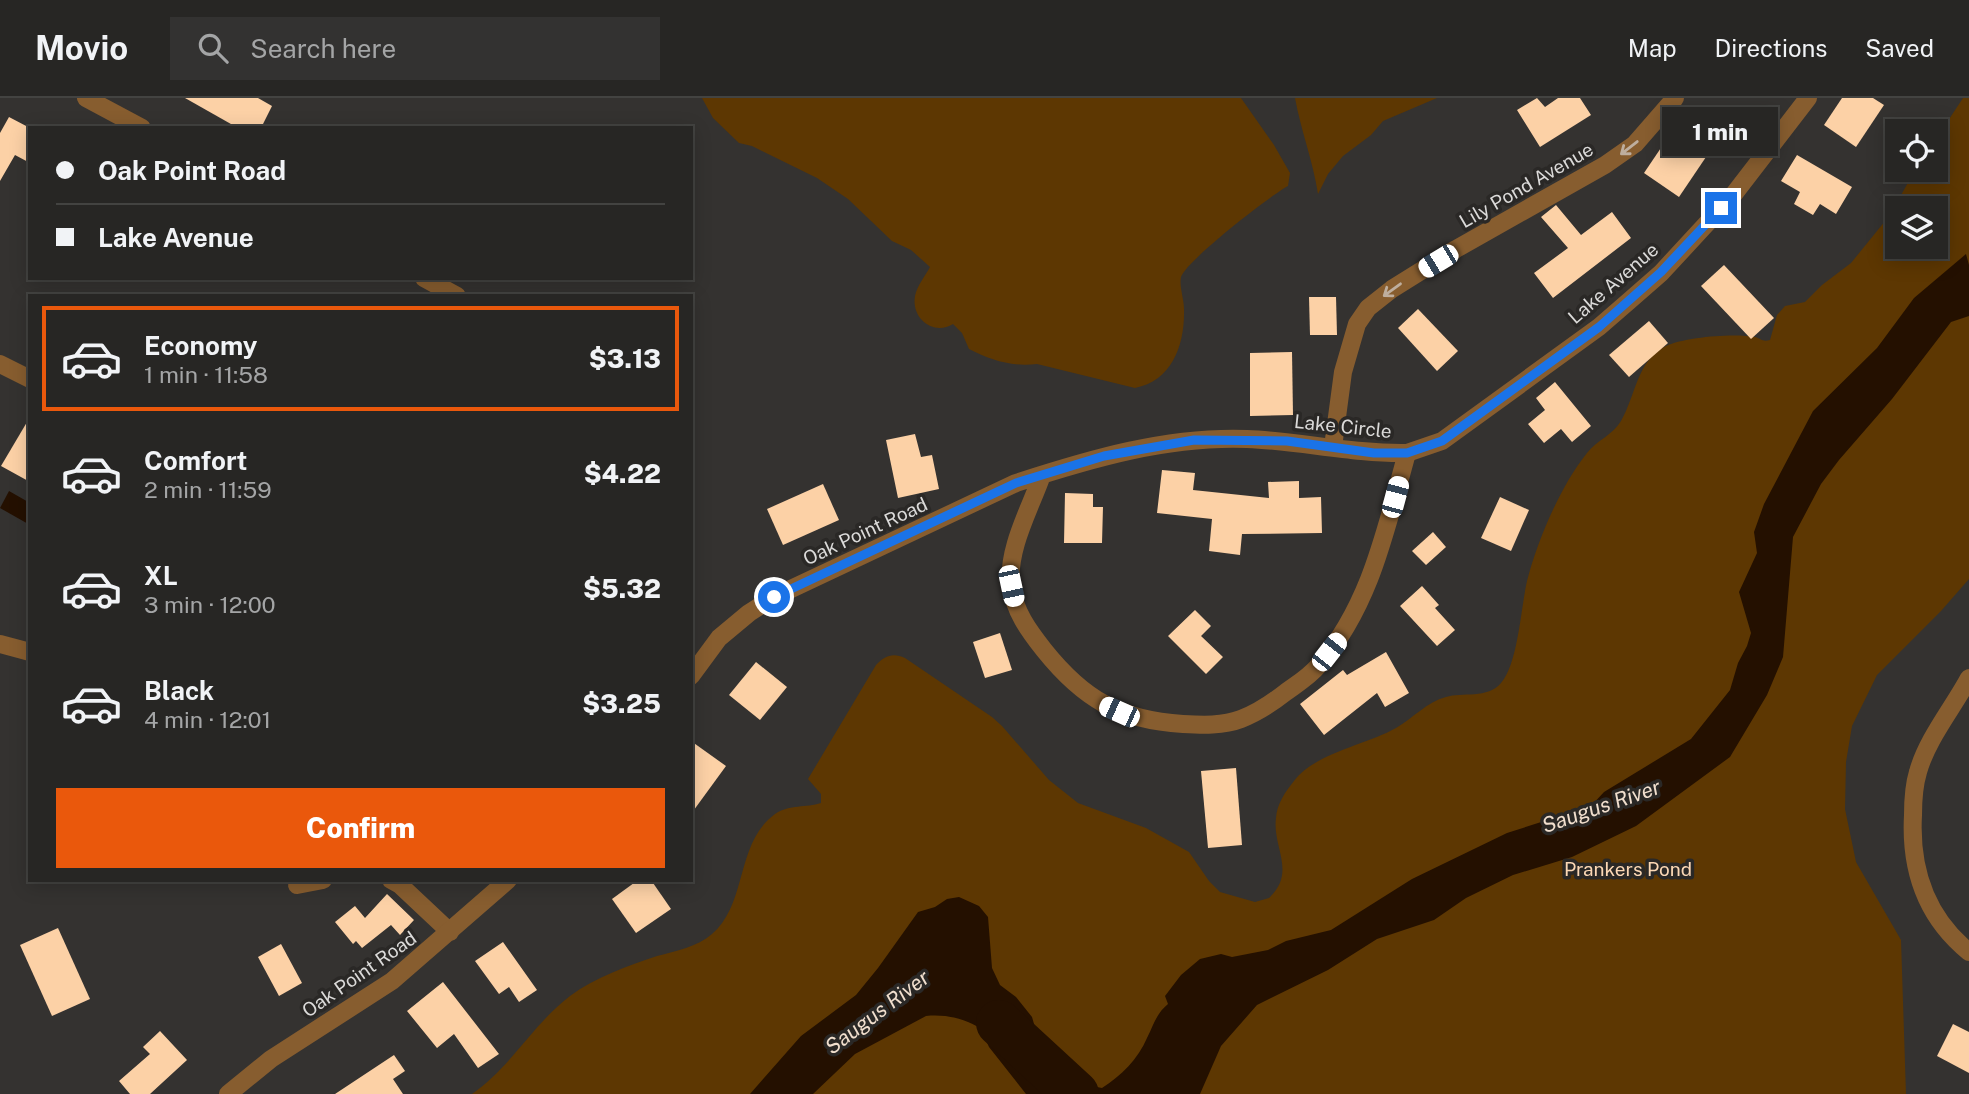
<!DOCTYPE html>
<meta charset="utf-8">
<style>
body{margin:0;font-family:"Public Sans",sans-serif;background:#333231;color:#f1f3f6;height:100vh;display:flex;flex-direction:column;font-size:26px;white-space:nowrap}
*{box-sizing:border-box;margin:0}
p{font-size:23px;color:#a4a5a6}
.icon{flex:none;width:38px;height:38px;fill:none;stroke:currentColor;stroke-width:2;stroke-linecap:round;stroke-linejoin:round}
.map{position:relative;flex:1;overflow:hidden}
.sheet{position:absolute;left:28px;top:196px;width:665px;height:588px;display:flex;flex-direction:column;background:#272624;border-radius:0px;box-shadow:0 4px 18px #0003,0 0 0 2px #434341}
.sheet>*{flex:none}
.top-card{position:absolute;left:28px;top:28px;width:665px;height:154px;border-radius:0px;box-shadow:0 4px 18px #0003,0 0 0 2px #434341;display:grid;align-content:center;height:154px;padding:0 28px;background:#272624}
.fabs{position:absolute;left:1885px;top:21px;display:grid;gap:14px}
.fabs a{display:grid;place-items:center;width:63px;height:63px;border-radius:0px;background:#272624;box-shadow:0 4px 18px #0003,0 0 0 2px #434341;font-size:35px}
.end{position:absolute;width:32px;height:32px;margin:-16px;border:9px solid #1a73e8;background:#fff;box-shadow:0 0 0 4px #fff}
.from{border-radius:50%}
.bubble{position:absolute;height:49px;border-radius:0px;background:#272624;box-shadow:0 4px 18px #0003,0 0 0 2px #434341;font-size:23px;font-weight:800;line-height:49px;text-align:center}
.car{position:absolute;width:21px;height:42px;margin:-21px -10px;border-radius:9px;box-shadow:0 0 5px 2px #0007;background:linear-gradient(#fff 24%,#345 0 40%,#fff 0 76%,#345 0 86%,#fff 0)}
.top-card b{display:flex;align-items:center;gap:24px;height:66px;font-size:26px}
.top-card b+b{border-top:2px solid #434341}
.top-card i{width:18px;height:18px;background:#f1f3f6}
ul{padding:12px 0 0;list-style:none}
li{display:flex;align-items:center;gap:21px;height:105px;margin:0 14px 10px;padding:0 14px;border:4px solid transparent;border-radius:0px}
li div{flex:1}
li b{display:block;font-size:26px}
li em{font-style:normal;font-weight:800}
li.active{border-color:#ea580c}
li>.icon{width:63px;height:63px;stroke-width:1.5}
.cta{display:flex;gap:14px;margin-top:auto;padding:14px 28px}
.cta a{flex:1;height:80px;border-radius:0px;background:#ea580c;color:#fff;font-size:28px;font-weight:800;line-height:80px;text-align:center}
header{display:flex;align-items:center;gap:42px;box-sizing:border-box;height:98px;padding:0 35px;background:#272624;border-bottom:2px solid #434341}
header strong{font-size:33px}
nav{display:flex;gap:38px;margin-inline-start:auto;font-size:24px}
.search{width:490px;height:63px;background:#333231;display:flex;align-items:center;gap:18px;box-sizing:border-box;padding:0 24px;border-radius:0px;color:#a4a5a6;font-size:26px}
.map>svg:first-child{display:block}
.green{fill:#5d3702;fill-rule:evenodd}
.water{fill:#241000}
.lines{fill:none;stroke-linecap:round;stroke-linejoin:round}
.river{stroke:#241000;stroke-width:46}
.building{fill:#fcd1a6}
.street{stroke:#875d2f;stroke-width:18}
.oneway{stroke:#beae9e}
.route{stroke:#1a73e8;stroke-width:9}
.labels{text-anchor:middle;dominant-baseline:central;stroke-width:7;stroke-linejoin:round;paint-order:stroke}
.street-label{font-size:19px;fill:#dbdad9;stroke:#2a2826}
.park-label{font-size:19px;fill:#fcd8b5;stroke:#2a2826}
.water-label{font-size:21px;font-style:italic;fill:#f1dfce;stroke:#2a2826}
</style>
<header>
<strong>Movio</strong>
<div class="search"><svg class="icon" aria-label="search" viewBox="0 0 24 24"><circle cx="10" cy="10" r="6"/><path d="M15 15l6 6"/></svg>Search here</div>
<nav><a>Map</a><a>Directions</a><a>Saved</a></nav>
</header>
<div class="map">
<svg width="1969" height="996" viewBox="0 0 1969 996">
<rect width="100%" height="100%" fill="#343230"/>
<g class="green">
<path d="M702,0H1241L1274,47L1290,75L1288,88C1271,97 1186,163 1181,179C1179,188 1184,201 1184,211C1185,247 1172,283 1135,290L1037,266C1011,269 991,262 969,251L962,235L953,226C934,238 911,221 915,198C917,188 925,178 930,169L911,152L892,143L848,101L817,80L752,48L739,45L713,20Z"/>
<path d="M1295,0H1437L1383,23L1371,37L1343,58L1328,76L1318,96C1313,63 1301,33 1295,0Z"/>
<path d="M1963,0H1969V481L1941,513L1877,577L1852,628L1846,664L1845,711L1856,764L1901,842L1906,996H472C512,968 532,927 570,898C595,879 628,868 657,858C676,853 697,849 712,836C748,805 735,745 775,716C790,706 806,710 821,705V696L808,681L876,567C884,558 893,554 905,560L992,619L1002,628L1049,682L1078,705L1146,730L1189,754L1209,783L1220,794L1255,804L1269,800C1297,774 1272,749 1276,720C1277,706 1285,694 1294,683C1315,655 1366,647 1396,630C1413,620 1427,604 1446,599C1462,594 1488,601 1501,585C1518,566 1521,509 1527,483C1537,443 1561,387 1587,355C1597,342 1613,337 1621,323C1636,297 1637,262 1666,248C1685,239 1734,235 1755,239C1762,241 1762,244 1770,242L1777,217L1785,208L1805,204L1822,187L1851,165L1890,117L1915,72H1936V41ZM1897,110H1936V149H1897Z"/>
</g>
<g class="water">
<path d="M1966,156L1969,167V218L1951,224L1892,301L1839,362L1821,386L1793,439L1783,559L1767,597L1730,659L1636,728L1572,759L1513,777L1466,800L1434,822L1377,841L1328,872L1257,907L1221,948L1200,996H1026L989,949L981,931C965,920 944,916 926,918L855,956L813,996H750L801,938L856,897L878,870L918,814L935,809L947,801L959,799L979,808L988,819L992,870L1000,887L1016,899L1032,919L1038,940L1039,961L1062,982L1102,990C1121,978 1138,961 1147,940C1154,926 1156,916 1168,906L1165,898L1181,877L1200,861L1221,856L1232,859L1268,852L1286,843L1331,832L1412,781L1507,735L1591,708L1604,694L1691,641L1730,592L1738,565L1747,548L1751,535L1739,494L1757,455L1754,434L1764,406L1813,313L1877,250L1914,200Z"/>
<polygon points="9,393 30,405 30,427 0,410"/>
</g>
<g class="lines">
<polyline class="river" points="999,925 1076,996"/>
</g>
<g class="building">
<polygon points="185,0 258,0 272,8 261,30 238,30"/>
<polygon points="1537,0 1545,9 1558,0 1580,0 1591,17 1540,49 1517,12"/>
<polygon points="1842,0 1873,0 1884,7 1856,49 1824,27"/>
<polygon points="9,19 30,30 30,65 15,57 0,83 0,35"/>
<polygon points="1671,35 1706,59 1679,99 1644,75"/>
<polygon points="1797,57 1852,89 1836,116 1820,106 1813,117 1794,106 1800,94 1781,83"/>
<polygon points="1556,107 1581,137 1612,114 1631,140 1553,200 1534,175 1568,150 1541,119"/>
<polygon points="1724,167 1774,220 1751,241 1701,188"/>
<polygon points="1309,199 1336,199 1337,237 1310,237"/>
<polygon points="1418,211 1458,253 1437,273 1398,230"/>
<polygon points="1649,223 1668,245 1629,279 1609,257"/>
<polygon points="1292,254 1293,317 1250,318 1250,255"/>
<polygon points="1555,284 1591,328 1572,344 1561,331 1544,345 1528,326 1545,312 1536,300"/>
<polygon points="30,319 30,384 1,368"/>
<polygon points="915,336 921,359 932,357 939,391 898,400 886,342"/>
<polygon points="1162,372 1195,375 1193,392 1269,400 1268,384 1299,383 1299,400 1321,399 1322,435 1242,436 1240,457 1209,453 1212,421 1157,415"/>
<polygon points="823,386 839,422 783,447 767,411"/>
<polygon points="1065,395 1093,396 1093,409 1103,409 1102,445 1064,445"/>
<polygon points="1500,399 1529,412 1511,453 1481,440"/>
<polygon points="1433,434 1446,449 1426,467 1412,453"/>
<polygon points="1422,488 1439,507 1435,510 1455,532 1437,548 1400,508"/>
<polygon points="1195,512 1211,528 1201,538 1223,559 1206,576 1168,538"/>
<polygon points="1000,535 1012,572 985,580 973,544"/>
<polygon points="1386,554 1409,595 1385,609 1377,595 1324,637 1300,606 1343,572 1347,577"/>
<polygon points="756,564 787,589 760,622 729,597"/>
<polygon points="691,643 726,668 691,716"/>
<polygon points="1236,670 1242,747 1208,750 1201,673"/>
<polygon points="638,782 651,782 671,811 636,835 612,801"/>
<polygon points="387,796 414,822 400,837 391,827 362,850 356,843 353,846 335,824 355,808 365,820"/>
<polygon points="58,830 90,901 52,918 20,847"/>
<polygon points="503,844 537,892 519,904 509,889 499,896 475,863"/>
<polygon points="281,846 302,885 279,898 258,859"/>
<polygon points="443,884 499,956 478,970 454,936 437,950 407,913"/>
<polygon points="1953,926 1969,934 1969,975 1937,958"/>
<polygon points="160,933 187,962 150,996 130,996 119,983 150,956 143,949"/>
<polygon points="394,957 405,973 393,981 403,996 335,996"/>
</g>
<g class="lines">
<g class="street">
<polyline points="86,0 142,30"/>
<polyline points="424,180 457,198"/>
<polyline points="0,266 30,281"/>
<polyline points="1333,349 1343,274 1357,226 1368,210 1392,191 1456,151 1605,67 1635,46 1675,0"/>
<polyline points="1407,355 1442,343 1599,229 1629,203 1661,175 1734,96 1808,0"/>
<polyline points="0,546 30,554"/>
<path d="M691,578L719,540L749,515L774,499L1016,385C1090,361 1167,338 1247,341C1300,343 1353,356 1407,355C1386,430 1371,507 1318,568C1310,578 1297,586 1286,594C1272,605 1257,615 1241,621C1223,628 1202,627 1183,626C1120,622 1084,602 1044,552C1029,533 1014,513 1011,487C1007,451 1030,411 1042,377"/>
<path d="M1969,580C1953,610 1927,641 1918,674C1914,687 1913,703 1913,717C1910,771 1926,819 1969,854"/>
<polyline points="391,782 400,787 450,834"/>
<polyline points="297,787 323,782"/>
<polyline points="228,996 271,961 392,883 508,782"/>
</g>
</g>
<defs><path id="oneway-shaft" d="M-6 0H5M1.5-3L5.5 0L1.5 3" fill="none" stroke-width="1.6" stroke-linecap="round" stroke-linejoin="round" transform="scale(1.75)"/></defs>
<g class="oneway">
<use href="#oneway-shaft" transform="translate(1629 50) rotate(142)"/>
<use href="#oneway-shaft" transform="translate(1392 192) rotate(144)"/>
</g>
<g class="lines">
<polyline class="route" points="774,499 1016,385 1104,358 1194,342 1287,343 1374,355 1407,355 1442,343 1599,229 1661,174 1721,110"/>
</g>
<g class="labels">
<g class="street-label">
<text transform="translate(1526 87) rotate(-30)">Lily Pond Avenue</text>
<text transform="translate(1613 185) rotate(-41)">Lake Avenue</text>
<text transform="translate(1343 328) rotate(6)">Lake Circle</text>
<text transform="translate(865 433) rotate(-25)">Oak Point Road</text>
<text transform="translate(359 876) rotate(-35)">Oak Point Road</text>
</g>
<g class="park-label">
<text x="1628" y="771">Prankers Pond</text>
</g>
<g class="water-label">
<text transform="translate(1601 708) rotate(-19)">Saugus River</text>
<text transform="translate(877 914) rotate(-37)">Saugus River</text>
</g>
</g>
</svg>
<div class="fabs">
<a><svg class="icon" aria-label="locate" viewBox="0 0 24 24"><circle cx="12" cy="12" r="6"/><path d="M12 2v4M12 18v4M2 12h4M18 12h4"/></svg></a>
<a><svg class="icon" aria-label="layers" viewBox="0 0 24 24"><path d="M12 4l9 5-9 5-9-5zM3 14l9 5 9-5"/></svg></a>
</div>
<i class="end from" style="left:774px;top:499px"></i>
<i class="end" style="left:1721px;top:110px"></i>
<div class="bubble" style="left:1662px;top:9px;width:116px">1 min</div>
<i class="car" style="left:1438px;top:163px;rotate:239deg"></i>
<i class="car" style="left:1395px;top:399px;rotate:15deg"></i>
<i class="car" style="left:1011px;top:488px;rotate:168deg"></i>
<i class="car" style="left:1329px;top:554px;rotate:38deg"></i>
<i class="car" style="left:1119px;top:614px;rotate:294deg"></i>
<div class="top-card">
<b><i class="from"></i>Oak Point Road</b>
<b><i></i>Lake Avenue</b>
</div>
<section class="sheet">
<ul>
<li class="active"><svg class="icon" aria-label="car" viewBox="0 0 24 24"><path d="M5 17H2v-5l4-1 3-4h7l3 4 3 1v5h-3M9 17h6M6 11h13"/><circle cx="7" cy="17" r="2"/><circle cx="17" cy="17" r="2"/></svg><div><b>Economy</b><p>1 min · 11:58</p></div><em>$3.13</em></li>
<li><svg class="icon" aria-label="car" viewBox="0 0 24 24"><path d="M5 17H2v-5l4-1 3-4h7l3 4 3 1v5h-3M9 17h6M6 11h13"/><circle cx="7" cy="17" r="2"/><circle cx="17" cy="17" r="2"/></svg><div><b>Comfort</b><p>2 min · 11:59</p></div><em>$4.22</em></li>
<li><svg class="icon" aria-label="car" viewBox="0 0 24 24"><path d="M5 17H2v-5l4-1 3-4h7l3 4 3 1v5h-3M9 17h6M6 11h13"/><circle cx="7" cy="17" r="2"/><circle cx="17" cy="17" r="2"/></svg><div><b>XL</b><p>3 min · 12:00</p></div><em>$5.32</em></li>
<li><svg class="icon" aria-label="car" viewBox="0 0 24 24"><path d="M5 17H2v-5l4-1 3-4h7l3 4 3 1v5h-3M9 17h6M6 11h13"/><circle cx="7" cy="17" r="2"/><circle cx="17" cy="17" r="2"/></svg><div><b>Black</b><p>4 min · 12:01</p></div><em>$3.25</em></li>
</ul>
<div class="cta"><a>Confirm</a></div>
</section>
</div>
